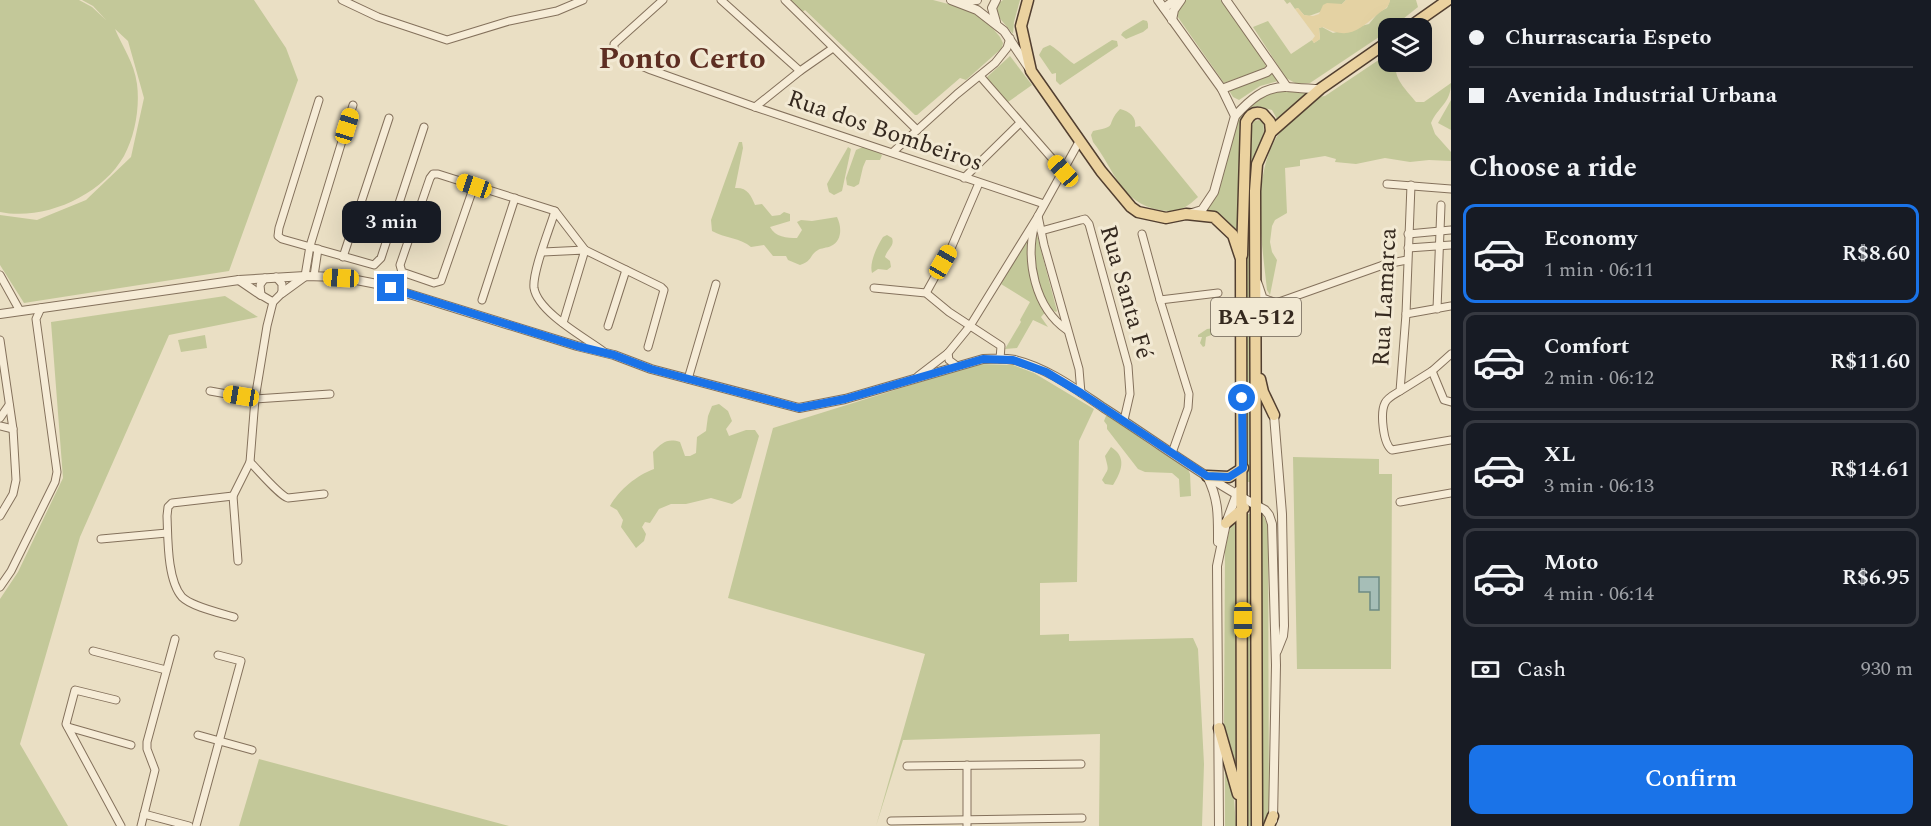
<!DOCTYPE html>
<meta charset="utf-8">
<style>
body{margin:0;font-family:Spectral,serif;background:#20242c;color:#f1f3f6;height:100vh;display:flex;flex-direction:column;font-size:22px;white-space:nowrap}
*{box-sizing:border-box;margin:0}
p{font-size:20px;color:#9ea1a6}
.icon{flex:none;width:33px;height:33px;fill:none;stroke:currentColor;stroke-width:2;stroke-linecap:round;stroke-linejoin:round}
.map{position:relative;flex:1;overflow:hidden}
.side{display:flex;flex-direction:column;background:#171b24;width:480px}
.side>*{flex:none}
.banner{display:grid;align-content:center;height:132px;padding:0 18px;background:#171b24}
.tools{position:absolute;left:1378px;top:18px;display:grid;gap:12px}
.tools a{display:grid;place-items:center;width:54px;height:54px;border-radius:12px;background:#171b24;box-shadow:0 6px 24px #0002;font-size:30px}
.end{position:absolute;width:27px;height:27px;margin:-14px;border:8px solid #1a73e8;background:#fff;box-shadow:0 0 0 3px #fff}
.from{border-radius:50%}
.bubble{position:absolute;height:42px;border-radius:12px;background:#171b24;box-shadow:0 6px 24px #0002;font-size:20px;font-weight:600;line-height:42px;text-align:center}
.car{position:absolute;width:18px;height:36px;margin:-18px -9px;border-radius:8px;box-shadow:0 0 4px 2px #0007;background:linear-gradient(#f5c518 24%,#345 0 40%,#f5c518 0 76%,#345 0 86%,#f5c518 0)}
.banner b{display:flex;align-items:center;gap:21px;height:57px;font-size:22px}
.banner b+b{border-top:2px solid #363941}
.banner i{width:15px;height:15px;background:#f1f3f6}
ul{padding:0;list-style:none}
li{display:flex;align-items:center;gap:18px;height:99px;margin:0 12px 9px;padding:0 6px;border:3px solid #363941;border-radius:12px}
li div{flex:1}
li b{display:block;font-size:22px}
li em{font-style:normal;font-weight:600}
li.on{border-color:#1a73e8}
li>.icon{width:54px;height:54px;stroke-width:1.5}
h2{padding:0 18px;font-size:27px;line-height:72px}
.pay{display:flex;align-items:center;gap:15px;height:66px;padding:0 18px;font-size:22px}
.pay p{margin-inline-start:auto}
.action{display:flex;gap:12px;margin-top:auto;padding:12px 18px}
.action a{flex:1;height:69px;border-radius:12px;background:#1a73e8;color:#fff;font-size:24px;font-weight:600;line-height:69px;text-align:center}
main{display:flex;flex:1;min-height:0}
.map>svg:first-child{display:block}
.green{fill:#c3c899}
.sand{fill:#e4d2a3}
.water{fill:#a6beb7;stroke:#6d8b84;stroke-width:1.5}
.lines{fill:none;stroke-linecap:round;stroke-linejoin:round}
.minor-casing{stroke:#84715c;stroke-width:9}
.tertiary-casing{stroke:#84715c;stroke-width:10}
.primary-casing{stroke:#523f30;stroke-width:13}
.minor{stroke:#f6ecd7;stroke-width:7}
.tertiary{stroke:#f6ecd7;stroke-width:8}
.primary{stroke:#ebd29f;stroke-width:10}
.route{stroke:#1a73e8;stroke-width:8}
.labels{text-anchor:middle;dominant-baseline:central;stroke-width:6;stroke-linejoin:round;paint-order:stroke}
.shield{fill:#f2e9d3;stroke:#6e6355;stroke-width:1.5}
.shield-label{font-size:22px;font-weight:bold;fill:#35291f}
.street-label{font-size:24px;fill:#35291f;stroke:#f2e9d3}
.district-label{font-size:30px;font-weight:bold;fill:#5e2e22;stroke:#f2e9d3}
</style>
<main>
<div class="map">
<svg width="1451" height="826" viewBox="0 0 1451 826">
<rect width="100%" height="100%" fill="#eadfc4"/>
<g class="green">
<path d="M0,0H79L92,7L106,20L93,6L82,0H254L286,48L298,80L229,271L24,303L0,265V215L37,220L86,200L131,157L144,98L128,41L115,29C123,48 134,62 137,84C140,107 135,136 124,156C101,196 44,221 0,212Z"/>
<polygon points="789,0 933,0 975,11 985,19 1000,37 1003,43 1002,48 966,80 960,78 917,115 915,115 805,10 801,13"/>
<polygon points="1003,0 1020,0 1014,22 1013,34 997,15 996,9 999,3"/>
<polygon points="1183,0 1221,0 1265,62 1266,68 1224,83 1175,13"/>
<polygon points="1284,0 1346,0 1342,4 1309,16 1304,15 1298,8 1295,9 1290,2 1287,4"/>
<polygon points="1390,0 1416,0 1418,7 1388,31 1310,83 1297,84 1286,78 1253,27 1268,21 1291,54 1312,40 1314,43 1320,39 1319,28 1322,27 1333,33 1369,24 1379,12 1387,8"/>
<polygon points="1143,20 1147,21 1148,24 1148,28 1143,32 1126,39 1121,35 1123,32"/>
<path d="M1112,40L1117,41L1118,46L1060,85L1056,81V73L1052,74L1039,55L1043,48L1050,45C1060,51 1065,58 1074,64Z"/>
<path d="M1389,53V62H1396C1393,79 1406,89 1416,102H1424L1451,83C1451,103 1438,107 1431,123L1435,134L1451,152V161L1429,160L1410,162L1385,158L1356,164L1335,162L1336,159L1325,156L1300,160V166L1285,168L1287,213L1275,220L1272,226L1270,242L1272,252L1277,260L1270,295L1267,290C1262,242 1251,182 1276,138C1281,130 1289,124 1295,117C1304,108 1312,97 1325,96Z"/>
<polygon points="1010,56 1032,85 1008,102 986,78"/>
<polygon points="1273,73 1278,81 1260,86 1239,100 1233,97 1228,89"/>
<path d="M1283,91L1309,92L1277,119L1272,110L1256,106L1244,113L1240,120L1237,235C1228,218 1221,215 1203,211C1234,189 1221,131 1245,108C1248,105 1253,103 1257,100C1266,95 1272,92 1283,91Z"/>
<polygon points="1451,100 1451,130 1438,123"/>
<path d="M1120,109C1129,111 1137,117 1135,127L1140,126L1198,197C1185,209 1178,213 1160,210C1120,203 1115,170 1093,142L1091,135L1093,131C1120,126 1104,126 1120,109Z"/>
<polygon points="1259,120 1263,121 1264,132 1255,156 1250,181 1250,482 1246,482 1247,157 1251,128 1254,121"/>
<path d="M739,142H742L743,148L735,188C747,187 751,195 755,205L762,204L772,216L780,215L784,212L790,214V221L770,227C775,237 787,238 797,238L802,230L797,222L801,220L812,221L837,217C842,227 842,241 831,246C827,248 821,248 818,250C809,255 813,261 800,265L788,260L786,256H773L764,245L751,247C741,238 724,238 712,231L711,220Z"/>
<polygon points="865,146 876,149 882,155 880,160 866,160 863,167 859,184 854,187 847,185 846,178 856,150"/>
<polygon points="848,147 851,149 842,191 834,195 829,192 827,184"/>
<polygon points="1033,234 1037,235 1057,311 1056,312 1049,308 1041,317 1048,327 1033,320 1017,348 1005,349 1021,322 1020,320 1030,302 1001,284 1029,235"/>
<path d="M887,235L892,238C895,246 887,249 885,257L890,261L891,267L887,270L878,269L872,273C869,263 877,246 883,237Z"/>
<polygon points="225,296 258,317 169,335 80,537 20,744 68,826 0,826 0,599 18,572 63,478 51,322"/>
<polygon points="1215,328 1214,334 1206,337 1205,346 1203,347 1200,343 1202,337 1198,337 1198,335 1207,329"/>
<polygon points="205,335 207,348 181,352 178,340"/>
<polygon points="978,364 1013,365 1034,373 1094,409 1079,441 1077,582 1040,583 1040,635 1069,634 1069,641 1193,638 1198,649 1204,764 1202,826 1099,826 1100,734 903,740 876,826 925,654 728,598 773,428"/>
<path d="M719,404L728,411L732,421L726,429L729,436L746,430H755L759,436L741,498L732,504L711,498L686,504H671L659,509L650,523L645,522L642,527L646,534L644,541L636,548L621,527L623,520L617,510L610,506C619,490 637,475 654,469L653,452C662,443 667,438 680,442L685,456H690L696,453L697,437L706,431L708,416L712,406Z"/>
<polygon points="1106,416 1112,416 1150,445 1187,467 1190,474 1191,496 1180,497 1179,479 1172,473 1145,472 1138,469 1107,429 1107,425 1104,421"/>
<path d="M1111,447C1127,457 1122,471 1113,485L1105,484L1102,480C1109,467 1109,472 1105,456Z"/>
<polygon points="1293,457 1379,459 1379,474 1392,474 1391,669 1297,669"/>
<polygon points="1262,513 1268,526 1269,826 1260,826 1260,514"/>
<polygon points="1247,514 1251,514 1252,826 1247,826"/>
<polygon points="1236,520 1238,786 1224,726 1225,550 1230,527"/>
<polygon points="259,759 509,826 239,826"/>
<polygon points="1225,761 1234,800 1236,826 1225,826"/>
</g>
<path class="sand" d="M1346,0H1390C1389,8 1384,9 1378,14C1358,31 1348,40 1323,27L1319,28L1320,39L1314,43L1312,40L1315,36L1295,9L1298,8L1304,15L1313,16L1319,14L1323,5L1327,3L1342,4Z"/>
<polygon class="water" points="1359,577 1379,577 1379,610 1370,610 1370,592 1359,592"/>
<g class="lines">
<defs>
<g id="minor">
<polyline points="342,0 378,17 447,40 509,21 557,11 583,0"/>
<polyline points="663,0 614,44 614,54 651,70 755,107 1044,204"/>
<polyline points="721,0 800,71"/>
<polyline points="785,0 917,130"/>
<polyline points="980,76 1063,171"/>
<polyline points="319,100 279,228 278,236 282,239 374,265 381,258 424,127"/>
<polyline points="755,107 800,71 833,48"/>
<polyline points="893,152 957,94 995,63 1007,48 1010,38"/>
<polyline points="964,178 1020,123"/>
<polyline points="1387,184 1451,189"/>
<path d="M1411,185L1406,314L1400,391C1395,394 1387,398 1385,403C1380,413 1383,444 1392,450L1451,440"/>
<polyline points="474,186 441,281 434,283 402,272 400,265 430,178 433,174 438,174 555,211"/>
<polyline points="1038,216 1044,245 1079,369 1081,393"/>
<path d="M1035,224C1025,260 1035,308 1067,330"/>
<polyline points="1041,231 1081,220 1085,219 1089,224 1128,366 1130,394 1124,420"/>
<polyline points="1142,234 1160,300 1189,394 1188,408 1172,453"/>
<polyline points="1408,234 1451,230"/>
<polyline points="1408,248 1451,245"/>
<polyline points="543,252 585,250 563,323"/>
<polyline points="343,257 389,118"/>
<polyline points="0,275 20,311"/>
<polyline points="305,276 310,246 353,105"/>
<polyline points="314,276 318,249"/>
<path d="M276,277L282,284V293L273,302L267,326L255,399L250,462C258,470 280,496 288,498L324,494"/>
<polyline points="265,278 260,285 261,295 273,302"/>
<polyline points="1258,283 1263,298 1276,303 1386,264 1407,260"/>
<polyline points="874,288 926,293 949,312 1001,346 1000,359"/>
<polyline points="926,293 952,246 979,183"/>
<polyline points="482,300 515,198"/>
<polyline points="1160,300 1218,293"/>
<polyline points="1437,309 1441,205"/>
<polyline points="1406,314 1451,306"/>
<polyline points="608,326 626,270"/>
<polyline points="0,340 13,429 16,480 13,494 0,516"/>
<path d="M603,351C584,337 538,312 534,288C532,272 550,228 555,211L585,250L661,287L664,290L648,347"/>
<polyline points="948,353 949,360 957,366"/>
<polyline points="1432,371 1444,400 1451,402"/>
<polyline points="918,376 948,353 970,326 1038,216 1080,140"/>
<polyline points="688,379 716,284"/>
<polyline points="210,391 255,399 330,394"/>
<polyline points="1400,391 1432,371 1451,354"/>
<polyline points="0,418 9,405"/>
<polyline points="0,426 13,429"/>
<path d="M233,496L172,503L168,507L167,516C168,538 167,580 182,597C192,607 221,613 234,617"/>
<polyline points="1400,502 1451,493"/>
<polyline points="101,539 167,533"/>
<polyline points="238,561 233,496 250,462"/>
<polyline points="0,587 11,571 55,482 57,472 36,319 41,308"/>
<polyline points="93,651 166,670"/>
<polyline points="116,700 75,690 66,724 121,826"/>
<polyline points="68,727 131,745"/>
<polyline points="198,735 252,750"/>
<polyline points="967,765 967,826"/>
<polyline points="907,766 1081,764"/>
<polyline points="144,814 189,826"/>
<polyline points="891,821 1082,818"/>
<polyline points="141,826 155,770 147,749 147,742 175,639"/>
<polyline points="196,826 241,661 218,655"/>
</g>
<g id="tertiary">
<polyline points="951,0 977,10 1004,31 1031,71"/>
<polyline points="996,0 992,8 996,22"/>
<polyline points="1158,0 1222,89 1235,116 1214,192 1202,210 1192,213"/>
<polyline points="1226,0 1287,87"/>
<polyline points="960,1 977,0"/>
<polyline points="1164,8 1175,0"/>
<polyline points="1172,20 1174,10 1181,0"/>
<polyline points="1222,89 1267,72 1272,67"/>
<path d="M1235,116C1249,101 1264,86 1287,87C1299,88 1308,89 1320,89"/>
<polyline points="239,280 261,295"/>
<polyline points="282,293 304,277"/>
<path d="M0,314L239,280L305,276L341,277L377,284L577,346L614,355L651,369L799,408L845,399L983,359C994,359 1004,358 1015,360C1048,368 1077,390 1104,408C1157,442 1209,481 1265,510L1269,515L1272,524L1276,665L1273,820"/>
<polyline points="1274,415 1282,514 1284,626 1283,636 1277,651"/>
<path d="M1207,476C1219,500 1218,516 1218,542"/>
<polyline points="1219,826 1217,566 1226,523 1238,491"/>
</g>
<g id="primary">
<polyline points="1028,0 1021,26 1031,71 1101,171 1131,207 1138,212 1166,218 1186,214 1214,217 1233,235 1241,259 1242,826"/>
<polyline points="1408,28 1448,0"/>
<path d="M1242,255L1246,122C1250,114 1255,111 1263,114L1270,122L1271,132"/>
<polyline points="1260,379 1263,392 1274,415"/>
<polyline points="1207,476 1229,477 1243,468"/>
<polyline points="1226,523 1244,508"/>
<polyline points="1219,728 1238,794"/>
<polyline points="1257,826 1255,191 1257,164 1271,132 1320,89 1389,41"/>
<polyline points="1269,826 1273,816"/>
</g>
</defs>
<use href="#minor" class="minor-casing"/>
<use href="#tertiary" class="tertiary-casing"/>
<use href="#primary" class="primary-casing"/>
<use href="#minor" class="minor"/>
<use href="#tertiary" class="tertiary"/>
<use href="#primary" class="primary"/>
</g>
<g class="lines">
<polyline class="route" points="391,288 577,346 614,355 651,369 799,408 845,399 983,359 1013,360 1046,372 1081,393 1207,476 1229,477 1243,468 1242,398"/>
</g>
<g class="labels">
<rect class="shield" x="1211" y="298" width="90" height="38" rx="4.5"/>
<g class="shield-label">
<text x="1256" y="317">BA-512</text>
</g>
<g class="street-label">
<text transform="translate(885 131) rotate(19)">Rua dos Bombeiros</text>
<text transform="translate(1126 292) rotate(74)">Rua Santa Fé</text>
<text transform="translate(1385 297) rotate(-87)">Rua Lamarca</text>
</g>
<g class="district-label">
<text x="682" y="59">Ponto Certo</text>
</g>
</g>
</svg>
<div class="tools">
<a><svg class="icon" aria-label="layers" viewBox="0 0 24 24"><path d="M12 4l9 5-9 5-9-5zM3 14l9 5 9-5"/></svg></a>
</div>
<i class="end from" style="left:1242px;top:398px"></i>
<i class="end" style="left:391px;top:288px"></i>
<div class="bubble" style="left:342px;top:201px;width:99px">3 min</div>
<i class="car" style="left:347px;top:126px;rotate:17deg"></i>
<i class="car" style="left:1063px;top:171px;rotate:318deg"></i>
<i class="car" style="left:474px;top:186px;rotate:289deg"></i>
<i class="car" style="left:943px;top:262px;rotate:30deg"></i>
<i class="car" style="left:341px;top:278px;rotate:273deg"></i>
<i class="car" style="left:241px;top:396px;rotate:279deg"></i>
<i class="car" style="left:1243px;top:620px;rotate:180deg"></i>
</div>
<section class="side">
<div class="banner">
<b><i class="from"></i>Churrascaria Espeto</b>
<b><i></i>Avenida Industrial Urbana</b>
</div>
<h2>Choose a ride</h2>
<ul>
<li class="on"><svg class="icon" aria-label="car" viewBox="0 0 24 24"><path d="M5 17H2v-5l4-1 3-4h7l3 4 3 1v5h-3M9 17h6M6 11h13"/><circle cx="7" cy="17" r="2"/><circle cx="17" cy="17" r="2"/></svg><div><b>Economy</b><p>1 min · 06:11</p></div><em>R$8.60</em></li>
<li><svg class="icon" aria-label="car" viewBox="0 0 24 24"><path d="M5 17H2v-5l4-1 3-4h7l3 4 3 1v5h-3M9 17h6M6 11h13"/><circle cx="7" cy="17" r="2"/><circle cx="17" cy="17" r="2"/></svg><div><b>Comfort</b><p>2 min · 06:12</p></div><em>R$11.60</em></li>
<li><svg class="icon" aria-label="car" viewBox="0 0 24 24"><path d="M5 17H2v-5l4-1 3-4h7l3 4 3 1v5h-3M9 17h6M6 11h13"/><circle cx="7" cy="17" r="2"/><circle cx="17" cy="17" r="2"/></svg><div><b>XL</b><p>3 min · 06:13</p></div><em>R$14.61</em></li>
<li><svg class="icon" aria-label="car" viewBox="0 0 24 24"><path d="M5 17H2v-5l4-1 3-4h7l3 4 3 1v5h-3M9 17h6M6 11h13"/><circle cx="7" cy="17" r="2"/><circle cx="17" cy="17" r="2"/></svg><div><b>Moto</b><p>4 min · 06:14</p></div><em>R$6.95</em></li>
</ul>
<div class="pay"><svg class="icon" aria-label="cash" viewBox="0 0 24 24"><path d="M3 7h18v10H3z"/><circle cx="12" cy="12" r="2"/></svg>Cash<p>930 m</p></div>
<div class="action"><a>Confirm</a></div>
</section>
</main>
